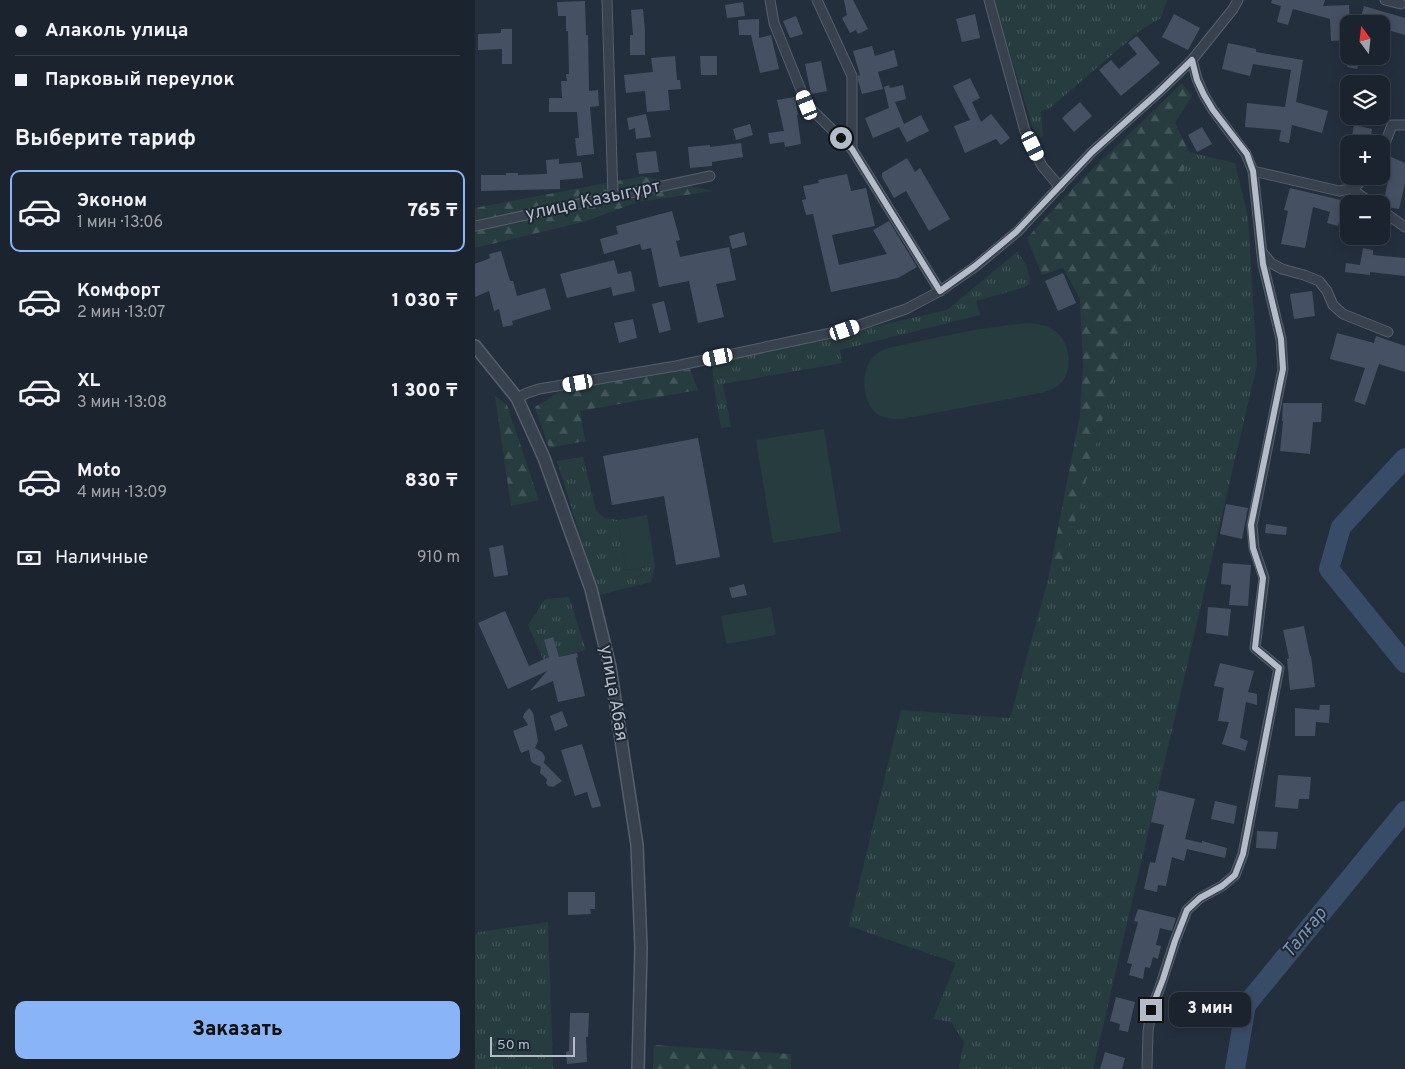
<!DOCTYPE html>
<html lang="ru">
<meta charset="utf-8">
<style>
body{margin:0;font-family:Overpass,sans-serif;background:#282f3a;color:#f1f3f6;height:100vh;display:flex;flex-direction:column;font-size:19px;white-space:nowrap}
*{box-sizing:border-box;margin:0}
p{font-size:16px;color:#a0a4aa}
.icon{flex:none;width:28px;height:28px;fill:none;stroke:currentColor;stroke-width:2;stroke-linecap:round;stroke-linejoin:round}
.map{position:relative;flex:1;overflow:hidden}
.panel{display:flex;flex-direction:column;background:#1b232e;width:475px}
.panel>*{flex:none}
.banner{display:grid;align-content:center;height:110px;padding:0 15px;background:#1b232e}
.needle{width:32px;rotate:345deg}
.controls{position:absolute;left:865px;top:15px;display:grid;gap:10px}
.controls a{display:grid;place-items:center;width:50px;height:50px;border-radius:10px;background:#1b232e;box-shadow:0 2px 12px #0003,0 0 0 1px #39404a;font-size:25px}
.scale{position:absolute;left:15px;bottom:12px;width:85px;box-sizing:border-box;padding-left:5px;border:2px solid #b4bcc9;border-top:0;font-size:14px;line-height:18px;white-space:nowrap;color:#b4bcc9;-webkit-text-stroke:4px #1d2633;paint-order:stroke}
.end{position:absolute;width:22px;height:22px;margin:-11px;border:6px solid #b4bcc9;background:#111;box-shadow:0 0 0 2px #111}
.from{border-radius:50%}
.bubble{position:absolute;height:35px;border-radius:10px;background:#1b232e;box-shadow:0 2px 12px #0003,0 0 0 1px #39404a;font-size:16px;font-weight:800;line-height:35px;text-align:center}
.car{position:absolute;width:15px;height:30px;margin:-15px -8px;border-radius:6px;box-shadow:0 0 4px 1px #0007;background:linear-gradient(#fff 24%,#345 0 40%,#fff 0 76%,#345 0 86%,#fff 0)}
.banner b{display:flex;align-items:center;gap:18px;height:48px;font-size:19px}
.banner b+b{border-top:1px solid #39404a}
.banner i{width:12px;height:12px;background:#f1f3f6}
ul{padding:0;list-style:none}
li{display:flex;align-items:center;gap:15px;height:82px;margin:0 10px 8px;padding:0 5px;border:2px solid transparent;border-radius:10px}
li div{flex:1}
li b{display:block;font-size:19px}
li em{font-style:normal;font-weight:800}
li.current{border-color:#8ab4f8}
li>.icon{width:45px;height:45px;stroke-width:1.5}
h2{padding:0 15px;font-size:22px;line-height:60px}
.pay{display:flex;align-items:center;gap:12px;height:55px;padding:0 15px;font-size:19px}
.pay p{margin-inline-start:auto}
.button{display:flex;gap:10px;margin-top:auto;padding:10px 15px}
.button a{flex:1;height:58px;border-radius:10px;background:#8ab4f8;color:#111;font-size:20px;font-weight:800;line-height:58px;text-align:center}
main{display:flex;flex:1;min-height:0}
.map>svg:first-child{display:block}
.grass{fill:url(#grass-tufts)}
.forest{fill:url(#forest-firs)}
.green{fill:#263c3f}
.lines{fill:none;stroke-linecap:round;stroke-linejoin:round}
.river{stroke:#394c67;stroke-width:20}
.building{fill:#455162}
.minor-casing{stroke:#565f6c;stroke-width:11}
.tertiary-casing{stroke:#565f6c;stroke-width:14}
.minor{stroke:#38414e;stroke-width:9}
.tertiary{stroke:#38414e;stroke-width:11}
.route{stroke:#b4bcc9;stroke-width:6}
.labels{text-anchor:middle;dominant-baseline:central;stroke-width:4;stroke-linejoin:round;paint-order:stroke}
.street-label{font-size:18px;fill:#b4bcc9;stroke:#1d2633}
.water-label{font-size:19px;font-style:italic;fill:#7c92b1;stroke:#1d2633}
</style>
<main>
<section class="panel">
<div class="banner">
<b><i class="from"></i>Алаколь улица</b>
<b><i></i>Парковый переулок</b>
</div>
<h2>Выберите тариф</h2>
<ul>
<li class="current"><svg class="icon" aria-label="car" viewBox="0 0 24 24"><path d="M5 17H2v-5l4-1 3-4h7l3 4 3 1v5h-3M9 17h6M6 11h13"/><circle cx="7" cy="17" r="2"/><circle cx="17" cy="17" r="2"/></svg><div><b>Эконом</b><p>1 мин · 13:06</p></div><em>765 ₸</em></li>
<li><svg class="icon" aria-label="car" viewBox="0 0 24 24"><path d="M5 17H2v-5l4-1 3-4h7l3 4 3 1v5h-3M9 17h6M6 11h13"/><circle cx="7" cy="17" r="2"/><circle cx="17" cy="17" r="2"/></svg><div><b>Комфорт</b><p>2 мин · 13:07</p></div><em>1 030 ₸</em></li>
<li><svg class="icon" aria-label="car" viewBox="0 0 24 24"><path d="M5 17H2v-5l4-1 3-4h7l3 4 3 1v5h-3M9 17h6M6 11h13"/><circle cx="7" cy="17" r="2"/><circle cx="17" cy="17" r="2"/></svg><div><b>XL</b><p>3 мин · 13:08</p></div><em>1 300 ₸</em></li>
<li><svg class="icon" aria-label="car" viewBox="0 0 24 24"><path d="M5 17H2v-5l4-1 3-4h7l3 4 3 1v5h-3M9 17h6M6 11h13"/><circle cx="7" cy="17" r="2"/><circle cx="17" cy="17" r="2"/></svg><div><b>Moto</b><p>4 мин · 13:09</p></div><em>830 ₸</em></li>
</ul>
<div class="pay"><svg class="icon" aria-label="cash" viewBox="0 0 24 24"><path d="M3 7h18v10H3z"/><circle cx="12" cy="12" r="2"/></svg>Наличные<p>910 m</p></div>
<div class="button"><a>Заказать</a></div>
</section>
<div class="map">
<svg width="930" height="1069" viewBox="0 0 930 1069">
<defs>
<pattern id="grass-tufts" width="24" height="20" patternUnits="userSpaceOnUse" patternTransform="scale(1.25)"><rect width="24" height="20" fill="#263c3f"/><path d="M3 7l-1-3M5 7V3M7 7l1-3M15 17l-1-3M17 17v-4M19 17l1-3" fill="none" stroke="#435659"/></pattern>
<pattern id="forest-firs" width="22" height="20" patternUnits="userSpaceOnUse" patternTransform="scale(1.25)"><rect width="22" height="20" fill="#263c3f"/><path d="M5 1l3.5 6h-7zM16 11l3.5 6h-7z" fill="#435659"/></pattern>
</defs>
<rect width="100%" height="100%" fill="#242f3e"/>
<g class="grass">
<polygon points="519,0 692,0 686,18 667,29 575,108 566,111 568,136 565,138 558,129"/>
<polygon points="714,152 760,163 773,218 782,365 618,1069 484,1069 489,1042 476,1022 458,1019 481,963 374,926 426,710 535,718 573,580 588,566 642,366 687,249"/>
<path d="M542,252C550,261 555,271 555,284L550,287L501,301L505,315L365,350L367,363L248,384L256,427L246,428L239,386L237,364L472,310Z"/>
<polygon points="108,457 121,510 129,518 143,520 151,570 180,566 176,582 124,595 82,461"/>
<polygon points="94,597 111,650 73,660 68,659 53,625 70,599"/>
<polygon points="73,922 78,1069 0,1069 0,935 4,932"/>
</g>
<g class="forest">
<polygon points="707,83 717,96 700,123 714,152 687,249 642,366 588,566 573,580 605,415 608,367 605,299 588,268 567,275 552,238 600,186"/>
<polygon points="168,176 238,191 163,202 108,222 0,248 0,208"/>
<polygon points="215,369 223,390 105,411 110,441 74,448 60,407 93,387"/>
<polygon points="20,396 32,405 64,500 36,506"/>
<polygon points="179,1045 316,1054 316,1069 178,1069"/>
</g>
<g class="green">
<path d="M554,323C563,324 572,325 580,331C595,341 599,370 586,383C579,390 570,392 561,394L427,419C418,419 409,419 401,413C385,400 385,363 404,352C414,346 429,345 441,342C478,334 516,326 554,323Z"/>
<polygon points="349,429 366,532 298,543 281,440"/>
<polygon points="172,515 180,566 151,570 143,520"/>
<polygon points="296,607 301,635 251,644 246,616"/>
</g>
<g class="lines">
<g class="river">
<polyline points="930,458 866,527 854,569 930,663"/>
<polyline points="760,1069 771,1005 930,811"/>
</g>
</g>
<g class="building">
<polygon points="369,0 378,0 393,29 383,34 381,30 375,33 367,18 372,15"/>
<polygon points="797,0 850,0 848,6 874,5 875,24 874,24 874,40 856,41 855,19 818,9 813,25 802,22 806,6 796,3"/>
<polygon points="110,1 111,35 113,35 114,91 123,90 124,106 115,107 119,154 102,156 100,138 104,138 102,112 74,112 74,98 87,98 86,81 92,81 91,74 94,74 93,31 91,31 91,16 83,16 82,2"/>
<polygon points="268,2 270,16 252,18 250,5"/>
<polygon points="889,6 930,18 930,35 906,28 906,24 884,24"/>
<polygon points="168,9 170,31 170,55 155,55 155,35 158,35 156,10"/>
<polygon points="500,14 505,38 487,42 481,19"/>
<polygon points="699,14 725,28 713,50 687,37"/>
<polygon points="321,16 328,34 315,38 308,21"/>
<polygon points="284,19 284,38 296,35 304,69 285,73 276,35 264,35 263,20"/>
<polygon points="26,29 37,29 37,64 27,64 27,49 3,50 3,34 26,33"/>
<polygon points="662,36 685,63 646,96 624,70 636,60 644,69 662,54 653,43"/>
<polygon points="753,43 781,49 781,52 828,60 821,102 853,111 847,133 817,125 814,143 804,141 806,130 770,127 772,103 810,107 816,70 778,64 775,76 747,69"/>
<polygon points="397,46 400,56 419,50 423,66 403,72 408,89 387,94 383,80 383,76 385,75 378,51"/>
<polygon points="200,56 202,80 205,80 206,89 193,90 195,110 172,112 170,91 151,93 149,75 178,72 176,58"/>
<polygon points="225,56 242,56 242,75 226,75"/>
<polygon points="875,56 886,56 882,69 872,67"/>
<polygon points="346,61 352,91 336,94 330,64"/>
<polygon points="495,78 505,98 497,102 506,122 516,114 535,138 526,145 521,139 490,153 479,126 495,120 478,86"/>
<polygon points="414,85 415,88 428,85 431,99 420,102 429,124 446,115 454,131 432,142 424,127 398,138 390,118 414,108 409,87"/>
<polygon points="320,97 323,115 322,115 326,144 310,147 309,142 295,144 293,133 309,131 302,100"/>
<polygon points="605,102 617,116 599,132 587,118"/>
<polygon points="171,114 176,137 161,139 160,128 154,130 152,118"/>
<polygon points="275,124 278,135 261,140 258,129"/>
<polygon points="879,125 897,129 895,144 876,142"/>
<polygon points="727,127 737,144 722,152 713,135"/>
<polygon points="266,143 268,157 237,162 237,166 215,168 213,147 235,145 235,147"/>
<polygon points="181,151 184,172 164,174 161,153"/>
<polygon points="914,156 930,163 930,183 924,209 912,207 908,204 916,167 910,165"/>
<polygon points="432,158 440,172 445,168 475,219 454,231 431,191 419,198 407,177 407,173"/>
<polygon points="84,159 84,164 106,162 108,178 85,180 85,189 6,191 6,175 31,175 31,173 43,173 43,175 72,174 71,160"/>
<polygon points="372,174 376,191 391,188 400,226 357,235 364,265 412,254 398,230 414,221 442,267 423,278 356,292 338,214 331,215 327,200 331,199 328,186 344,183 343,180"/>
<polygon points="815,188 870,201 863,226 852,223 855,212 838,207 830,248 806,244 813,211 809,210"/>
<polygon points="197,211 205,240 201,241 205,257 254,247 261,280 241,284 249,317 223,323 214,281 184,287 176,248 167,250 165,244 129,254 125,239 143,234 141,226"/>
<polygon points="269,232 272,245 257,249 254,236"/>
<polygon points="888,248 898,250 898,255 930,258 930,276 895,272 895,275 870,272 871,263 885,265"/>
<polygon points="26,251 35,281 38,281 42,296 70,288 76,309 37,321 38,325 28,327 24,309 19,311 14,291 0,297 0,264 15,258 14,254"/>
<polygon points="139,260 143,274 156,271 160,291 138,296 136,287 92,298 85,274"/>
<polygon points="588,273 601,303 583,311 570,281"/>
<polygon points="837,291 840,316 819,319 815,294"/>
<polygon points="189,301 196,330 184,333 177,304"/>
<polygon points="158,319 162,338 144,343 139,323"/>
<polygon points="862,333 899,343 901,336 930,346 930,372 904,364 890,405 879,401 890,368 855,359"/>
<polygon points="808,403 847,403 846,422 838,422 835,454 805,451 808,421 807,421"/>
<polygon points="223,438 245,557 201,565 189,496 137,505 128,456"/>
<polygon points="751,504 773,508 767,539 745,534"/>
<polygon points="791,524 812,527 811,535 790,533"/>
<polygon points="28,545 33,575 19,577 14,548"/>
<polygon points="748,563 776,565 773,606 754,605 756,585 746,584"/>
<polygon points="269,584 272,595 257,598 254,588"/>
<polygon points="733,607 756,609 753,636 731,633"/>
<polygon points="30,611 54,666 74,657 69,640 78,637 84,657 102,653 103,657 101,658 110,696 83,702 78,681 55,691 72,671 33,689 3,623"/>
<polygon points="829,626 835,656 836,656 840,687 815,690 812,659 814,658 808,630"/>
<polygon points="745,663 779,671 773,692 782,694 782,705 771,702 765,738 773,741 770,751 747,744 754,722 743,721 749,688 739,686"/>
<polygon points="845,705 855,705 854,723 841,722 840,736 820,736 820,708 844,710"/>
<polygon points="54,708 58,713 63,741 60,748 67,752 70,757 69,763 87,781 78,787 73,786 71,783 72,779 65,773 66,767 58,763 56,761 54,750 46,753 38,731 53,725 48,717 49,714"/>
<polygon points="87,711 93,726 80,731 75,716"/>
<polygon points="107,744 126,806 117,808 112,792 100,796 86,750"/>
<polygon points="803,775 836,777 834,799 824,799 823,809 800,807"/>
<polygon points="683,790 720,799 710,839 727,843 727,841 752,848 750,858 712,849 709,861 697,857 691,886 683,885 682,892 669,889 675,862 680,863 689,825 676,822"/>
<polygon points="740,801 762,806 759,824 736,819"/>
<polygon points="782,831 803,832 801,849 781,848"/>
<polygon points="93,892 120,892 120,909 115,909 116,914 93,915"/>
<polygon points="663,909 701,918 697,931 685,928 681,945 686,946 683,959 678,957 675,968 670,967 668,979 654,975 657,964 652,963 663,922 659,921"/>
<polygon points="641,997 660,1002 653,1032 644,1030 645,1024 635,1021"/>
<polygon points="95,1013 114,1013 113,1037 111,1037 112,1062 92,1064 91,1052 94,1051"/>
<polygon points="630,1052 650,1058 647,1069 625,1069"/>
</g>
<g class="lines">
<defs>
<g id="minor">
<polyline points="132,0 138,197"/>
<polyline points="295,0 299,23 332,105 377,149"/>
<polyline points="342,0 377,76 377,149 465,291"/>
<polyline points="514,0 550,131 567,166 585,187"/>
<polyline points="910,0 926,4"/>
<polyline points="906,154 917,125 930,125"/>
<path d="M778,171L864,191C877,189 882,188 890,176"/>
<polyline points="877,189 897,204"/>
<polyline points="906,210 930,227"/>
<polyline points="0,226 235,176"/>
<polyline points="787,252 796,263 807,269 829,275 844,281 852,291 858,305 868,314 913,332"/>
<polyline points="42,398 52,393 64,389 201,366 370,330 431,309 465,291 501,266 543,231 617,152 684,92 717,60 758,9 763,0"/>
<polyline points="672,1069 673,1032 676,1010 684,990 700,941 712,910 725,898 747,886 760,875 768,854 804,668 780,648 789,578 779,548 777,525 808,369 806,339 788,264 778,171 771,154 738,110 729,95 722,79 717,60"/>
</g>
<polyline id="tertiary" points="0,346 42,398 69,458 116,589 135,667 162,845 166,948 163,1069"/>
</defs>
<use href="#minor" class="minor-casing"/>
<use href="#tertiary" class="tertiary-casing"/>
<use href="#minor" class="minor"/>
<use href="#tertiary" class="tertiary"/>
</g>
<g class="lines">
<polyline class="route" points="366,138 377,149 465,291 500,266 541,232 617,152 684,92 717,60 722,80 729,95 738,110 772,154 778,171 788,264 806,339 808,369 776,525 778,548 788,578 780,648 804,668 768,854 760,875 747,886 725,898 712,910 700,941 688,979 676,1010"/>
</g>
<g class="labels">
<g class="street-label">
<text transform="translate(118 201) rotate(-12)">улица Казыгурт</text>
<text transform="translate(138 693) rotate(80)">улица Абая</text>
</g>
<g class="water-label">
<text transform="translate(830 933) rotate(-51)">Талғар</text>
</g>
</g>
</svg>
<div class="controls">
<a><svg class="needle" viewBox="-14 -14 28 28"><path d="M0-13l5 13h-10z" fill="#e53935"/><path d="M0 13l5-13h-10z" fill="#a0a4aa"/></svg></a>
<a><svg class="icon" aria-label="layers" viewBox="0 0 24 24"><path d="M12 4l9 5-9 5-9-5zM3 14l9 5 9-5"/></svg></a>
<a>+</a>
<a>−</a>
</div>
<div class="scale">50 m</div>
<i class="end from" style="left:366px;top:138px"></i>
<i class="end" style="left:676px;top:1010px"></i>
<div class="bubble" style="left:694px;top:992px;width:82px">3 мин</div>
<i class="car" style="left:332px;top:105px;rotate:338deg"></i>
<i class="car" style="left:558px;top:146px;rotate:154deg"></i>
<i class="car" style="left:370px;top:330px;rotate:71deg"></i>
<i class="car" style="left:243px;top:357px;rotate:258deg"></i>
<i class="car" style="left:103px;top:383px;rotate:260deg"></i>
</div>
</main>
